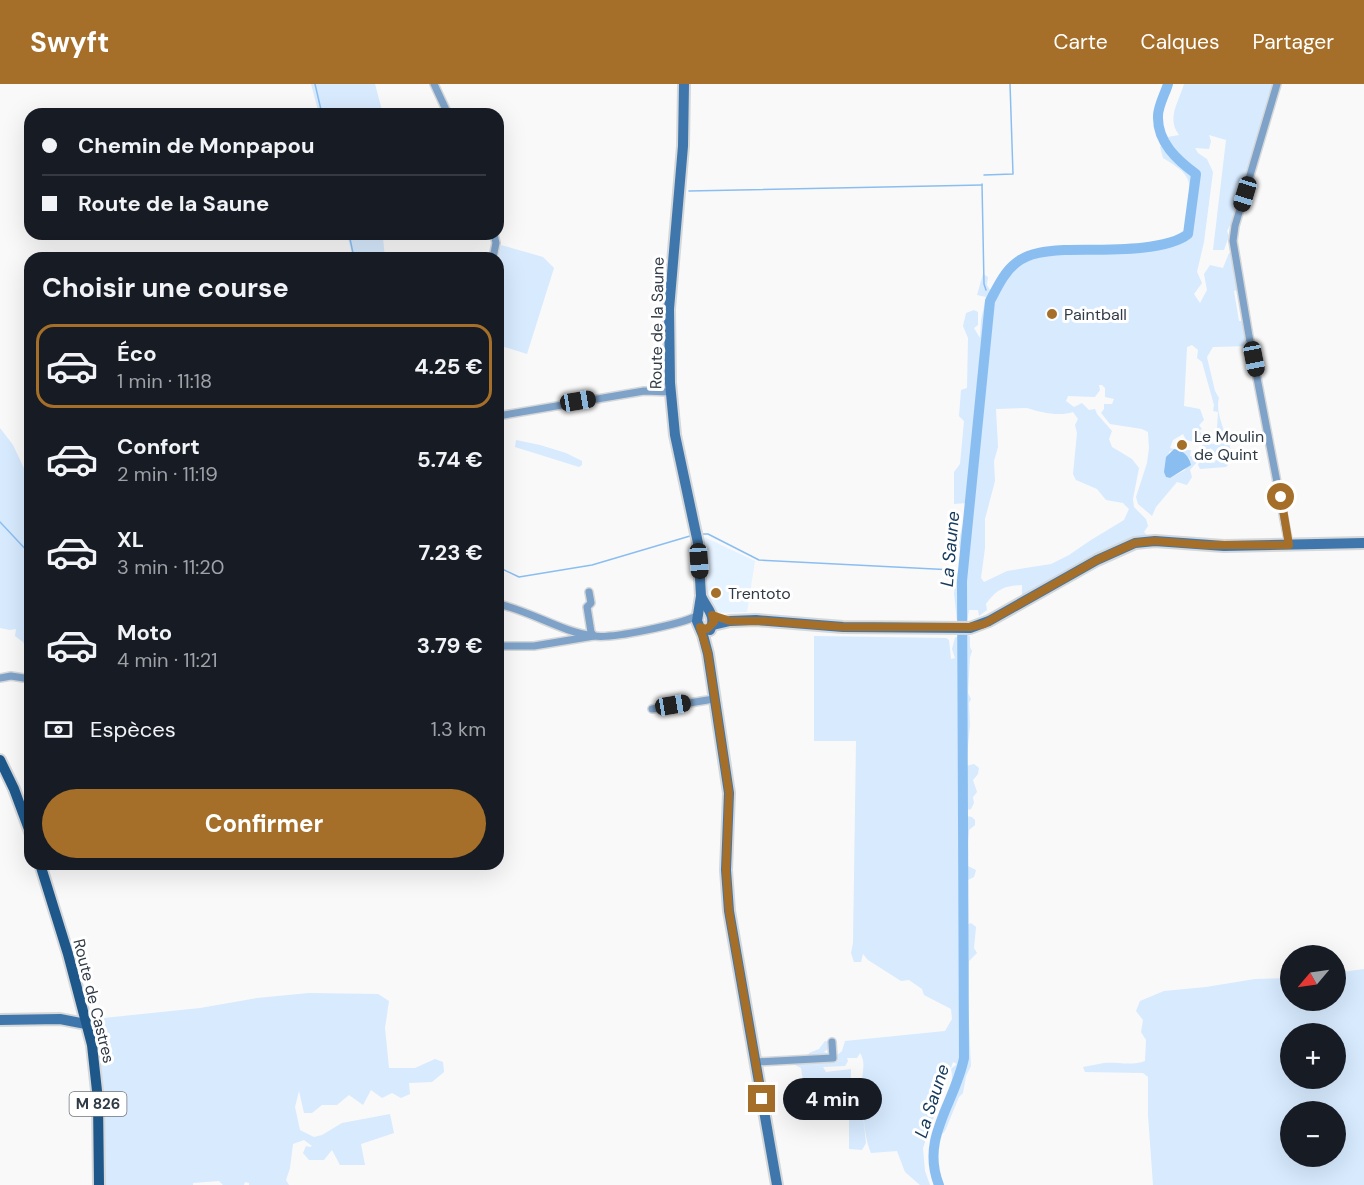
<!DOCTYPE html>
<html lang="fr">
<meta charset="utf-8">
<style>
body{margin:0;font-family:"DM Sans",sans-serif;background:#20242c;color:#f1f3f6;height:100vh;display:flex;flex-direction:column;font-size:22px;white-space:nowrap}
*{box-sizing:border-box;margin:0}
p{font-size:20px;color:#9ea1a6}
.icon{flex:none;width:33px;height:33px;fill:none;stroke:currentColor;stroke-width:2;stroke-linecap:round;stroke-linejoin:round}
.map{position:relative;flex:1;overflow:hidden}
.sheet{position:absolute;left:24px;top:168px;width:480px;height:618px;display:flex;flex-direction:column;background:#171b24;border-radius:18px;box-shadow:0 6px 24px #0002}
.sheet>*{flex:none}
.hud{position:absolute;left:24px;top:24px;width:480px;height:132px;border-radius:18px;box-shadow:0 6px 24px #0002;display:grid;align-content:center;height:132px;padding:0 18px;background:#171b24}
.needle{width:39px;rotate:241deg}
.fabs{position:absolute;left:1280px;top:861px;display:grid;gap:12px}
.fabs a{display:grid;place-items:center;width:66px;height:66px;border-radius:50%;background:#171b24;box-shadow:0 6px 24px #0002;font-size:30px}
.end{position:absolute;width:27px;height:27px;margin:-14px;border:8px solid #a56f29;background:#fff;box-shadow:0 0 0 3px #fff}
.from{border-radius:50%}
.bubble{position:absolute;height:42px;border-radius:21px;background:#171b24;box-shadow:0 6px 24px #0002;font-size:20px;font-weight:700;line-height:42px;text-align:center}
.car{position:absolute;width:18px;height:36px;margin:-18px -9px;border-radius:8px;box-shadow:0 0 4px 2px #0007;background:linear-gradient(#222 24%,#8ab4d8 0 40%,#222 0 76%,#8ab4d8 0 86%,#222 0)}
.hud b{display:flex;align-items:center;gap:21px;height:57px;font-size:22px}
.hud b+b{border-top:2px solid #363941}
.hud i{width:15px;height:15px;background:#f1f3f6}
ul{padding:0;list-style:none}
li{display:flex;align-items:center;gap:18px;height:84px;margin:0 12px 9px;padding:0 6px;border:3px solid transparent;border-radius:18px}
li div{flex:1}
li b{display:block;font-size:22px}
li em{font-style:normal;font-weight:700}
li.active{border-color:#a56f29}
li>.icon{width:54px;height:54px;stroke-width:1.5}
h2{padding:0 18px;font-size:27px;line-height:72px}
.pay{display:flex;align-items:center;gap:15px;height:66px;padding:0 18px;font-size:22px}
.pay p{margin-inline-start:auto}
.action{display:flex;gap:12px;margin-top:auto;padding:12px 18px}
.action a{flex:1;height:69px;border-radius:36px;background:#a56f29;color:#fff;font-size:24px;font-weight:700;line-height:69px;text-align:center}
header{display:flex;align-items:center;gap:36px;box-sizing:border-box;height:84px;padding:0 30px;background:#a56f29;color:#fff}
header strong{font-size:28px}
nav{display:flex;gap:33px;margin-inline-start:auto;font-size:21px}
.map>svg:first-child{display:block}
.built{fill:#e5f2ff}
.green{fill:#d7eafe;fill-rule:evenodd}
.water{fill:#8abef1}
.lines{fill:none;stroke-linecap:round;stroke-linejoin:round}
.stream{stroke:#8abef1;stroke-width:1.5}
.river{stroke:#8abef1;stroke-width:10}
.street-casing{stroke:#d5d7d9;stroke-width:10}
.secondary-casing{stroke:#d5d7d9;stroke-width:14}
.primary-casing{stroke:#d5d7d9;stroke-width:14}
.street{stroke:#7ea2c8;stroke-width:7}
.secondary{stroke:#3f77ad;stroke-width:10}
.primary{stroke:#1e588b;stroke-width:10}
.route{stroke:#a56f29;stroke-width:8}
.poi-dot{fill:#a56f29;stroke:#fff;stroke-width:2}
.labels{text-anchor:middle;dominant-baseline:central;stroke-width:6;stroke-linejoin:round;paint-order:stroke}
.shield{fill:#fff;stroke:#6f767e;stroke-width:1.5}
.shield-label{font-size:15px;font-weight:bold;fill:#313b46}
.poi-label{font-size:16px;fill:#313b46;stroke:#fff;text-anchor:start}
.street-label{font-size:16px;fill:#313b46;stroke:#fff}
.water-label{font-size:18px;font-style:italic;fill:#153a5c;stroke:#fff}
</style>
<header>
<strong>Swyft</strong>
<nav><a>Carte</a><a>Calques</a><a>Partager</a></nav>
</header>
<div class="map">
<svg width="1364" height="1101" viewBox="0 0 1364 1101">
<rect width="100%" height="100%" fill="#f9f9f9"/>
<polygon class="built" points="702,452 755,477 747,528 716,529 707,518"/>
<g class="green">
<polygon points="311,0 375,0 383,30 319,30"/>
<path d="M1184,0H1273L1232,137L1227,147L1229,152L1224,166H1213L1226,56L1209,51L1211,57L1209,65L1195,64L1198,69L1207,75L1213,88L1204,158L1197,188L1202,199L1194,210L1200,219L1207,206L1204,190L1210,181L1223,184L1229,169H1231L1237,206L1234,207L1239,237H1247L1251,262L1213,263L1207,273L1215,307L1219,314C1214,330 1230,358 1234,375L1226,383L1200,385L1198,381L1200,376L1214,379L1216,376L1222,377L1219,373L1211,371L1213,366L1210,364L1209,368L1204,370L1201,366L1203,359L1215,360L1222,357L1217,345L1218,328L1213,327L1214,321L1202,278L1197,274L1198,266L1192,261L1187,263L1184,322L1200,325L1204,336L1199,341L1202,345L1199,347L1203,351L1199,359L1186,356L1183,350L1173,356L1170,364L1174,365L1169,368L1166,393L1170,394L1185,386L1190,375L1180,366H1191L1190,372L1197,373V378L1190,386L1192,393L1187,401L1177,398L1156,423L1152,432L1138,420L1136,413L1147,379L1149,364L1148,348L1142,345L1110,340L1101,329L1104,325V320H1112L1114,315L1105,313V304L1102,301H1099L1100,306L1095,313L1068,312L1066,317L1074,323L1082,319L1089,326L1095,325L1097,330L1112,347L1109,355L1112,363L1132,375L1139,384L1133,415L1134,423L1146,435L1148,442L1144,448L1148,452L1145,456L1064,488L1060,495L1024,513L1022,510V501C1004,502 997,505 986,520L987,526L979,532L978,526H969L967,539L957,538L954,509L962,466L958,462C960,447 966,434 967,419L954,420V388L960,380L964,337L959,332L961,306L967,304L968,254L963,242L966,229L974,226L978,228V241L974,244L980,254L981,236L986,213L977,211L983,190L988,193L987,201L990,206C999,193 1007,181 1021,172C1036,163 1058,165 1076,164C1111,163 1148,164 1182,152C1187,142 1188,134 1189,124C1192,93 1189,90 1163,74L1160,63L1168,53L1179,51C1166,34 1179,18 1184,0ZM1027,324C1040,328 1059,333 1073,328L1078,335L1075,341L1077,349L1073,390L1076,396L1097,405L1106,416L1123,419L1129,425L1124,436L1091,456L1069,471L1051,480L1007,487L984,498L981,494L985,464V435L995,397L994,377L998,363L996,325Z"/>
<polygon points="347,150 414,150 383,154 385,174 353,174"/>
<polygon points="501,161 543,173 554,184 527,270 498,261 498,174"/>
<polygon points="0,344 13,361 30,397 30,574 23,558 15,552 16,545 10,546 0,544"/>
<polygon points="516,356 540,361 566,369 582,377 582,381 579,383 515,363"/>
<path d="M966,547L970,553V563L972,567L970,573L968,609L971,615L969,619L970,641L966,682L974,680L979,684L978,690L973,696L977,708L973,713L974,719L971,725L967,726L966,732L972,733L975,736V741L969,746L966,781L976,786L974,793L968,796L966,841L971,839L976,843L974,864L977,869L969,877L968,917L971,982L966,992L963,1009L959,1013L945,1047L938,1054L933,1049L939,1035V1027L944,1024C946,1011 955,999 951,985L957,980L953,978L923,1064L925,1087L930,1101H920L905,1088L897,1067L871,1069L869,1064C863,1045 863,1022 862,1002C861,990 867,980 860,969L857,974H847L848,977L845,982L823,983L826,988L851,985V995L858,1002H860L866,1059L862,1066L849,1065V1012L811,1014L809,1007L804,1004L801,984L795,981L800,975L807,974L809,969L819,965L825,957L831,958L829,964L824,968L836,972L842,967L845,957L945,947L952,935L951,925L924,911L922,905L909,896L901,897L868,876L863,870L861,878H854L851,869L853,859L856,657H814V552L946,554L949,556L951,575L955,574L952,565L955,554Z"/>
<path d="M1364,885V1101H1153L1148,1031V993L1143,989L1085,988L1083,983C1090,982 1097,980 1104,979C1117,978 1133,982 1145,977L1146,956L1141,948L1143,936L1136,927L1140,917L1164,907L1206,903L1255,895L1290,894V916H1335V889ZM1290,950H1335V994H1290ZM1290,1028H1335V1072H1290Z"/>
<path d="M309,909L378,910L389,917L385,944L389,984H415L435,975L443,978L444,988L432,998L409,999L410,1010L401,1014L392,1009L382,1014L371,1006L363,1021L349,1011L337,1021H322L312,1029H304L299,1007L295,1023L300,1046L314,1053L322,1051L342,1039L390,1030L394,1049L361,1060L365,1081H340L332,1066L324,1076H309L303,1069L306,1062L310,1063L312,1062L304,1056L293,1060L290,1084L286,1096L289,1101H249V1099L245,1098L244,1101H223L219,1097L193,1099V1101H103L98,999L102,995C101,989 102,981 100,975C95,961 90,950 94,935L200,924L257,914Z"/>
</g>
<path class="water" d="M1174,365C1183,366 1189,372 1191,381L1170,394L1166,393L1164,388L1166,373Z"/>
<g class="lines">
<g class="stream">
<polyline points="315,0 322,30"/>
<polyline points="984,91 1013,90 1010,0"/>
<polyline points="982,100 984,200 986,206"/>
<polyline points="689,107 982,101"/>
<polyline points="349,150 354,174"/>
<polyline points="989,210 992,215"/>
<polyline points="0,438 30,470"/>
<polyline points="702,450 708,450 759,476 954,486"/>
<polyline points="498,483 519,493 592,481 690,452"/>
<polyline points="961,486 963,486"/>
</g>
<path class="river" d="M939,1101C920,1054 955,1019 964,974L962,497L990,217C997,204 1004,188 1016,179C1029,168 1049,167 1065,166C1097,165 1164,169 1188,150L1196,90C1177,76 1157,58 1158,32C1158,22 1165,10 1168,0"/>
<defs>
<g id="street">
<polyline points="434,0 448,30"/>
<polyline points="1277,0 1235,142 1233,157 1249,252 1289,461"/>
<polyline points="493,174 496,159 494,150"/>
<polyline points="498,332 644,307 670,308"/>
<path d="M498,520C531,527 561,548 594,552C613,555 680,540 697,532"/>
<polyline points="498,562 534,562 594,552 591,548 587,523 591,519 589,508"/>
<polyline points="0,594 11,592 30,595"/>
<polyline points="652,625 714,615"/>
<polyline points="755,978 833,974 832,958"/>
</g>
<g id="secondary">
<polyline points="684,0 683,62 669,225 670,299 675,351 698,459 701,512 697,537 703,551 708,570 729,709 726,786 729,827 777,1101"/>
<path d="M701,512C707,525 717,532 710,546"/>
<polyline points="713,541 730,537 756,536 843,543 970,544 989,537 1097,476 1135,459 1155,457 1224,462 1364,459"/>
<polyline points="0,936 60,935 86,940"/>
</g>
<g id="primary">
<polyline points="0,676 14,705 30,748"/>
<polyline points="40,780 68,870 92,961 98,1016 99,1101"/>
</g>
</defs>
<use href="#street" class="street-casing"/>
<use href="#secondary" class="secondary-casing"/>
<use href="#primary" class="primary-casing"/>
<use href="#street" class="street"/>
<use href="#secondary" class="secondary"/>
<use href="#primary" class="primary"/>
</g>
<g class="lines">
<polyline class="route" points="762,1015 729,827 726,786 729,709 708,570 700,543 707,545 714,538 712,531 730,537 764,537 843,543 970,543 984,540 1097,476 1135,459 1155,457 1206,461 1289,461 1281,413"/>
</g>
<g class="poi-dot">
<circle cx="1052" cy="230" r="6"/>
<circle cx="1182" cy="361" r="6"/>
<circle cx="716" cy="509" r="6"/>
</g>
<g class="labels">
<rect class="shield" x="69.5" y="1008" width="57" height="24" rx="4.5"/>
<g class="shield-label">
<text x="98" y="1020">M 826</text>
</g>
<g class="poi-label">
<text x="1064" y="230">Paintball</text>
<text x="1194" y="352">Le Moulin<tspan x="1194" dy="18">de Quint</tspan></text>
<text x="728" y="509">Trentoto</text>
</g>
<g class="street-label">
<text transform="translate(657 239) rotate(-89)">Route de la Saune</text>
<text transform="translate(94 917) rotate(76)">Route de Castres</text>
</g>
<g class="water-label">
<text transform="translate(950 465) rotate(-85)">La Saune</text>
<text transform="translate(932 1017) rotate(-72)">La Saune</text>
</g>
</g>
</svg>
<div class="fabs">
<a><svg class="needle" viewBox="-14 -14 28 28"><path d="M0-13l5 13h-10z" fill="#e53935"/><path d="M0 13l5-13h-10z" fill="#9ea1a6"/></svg></a>
<a>+</a>
<a>−</a>
</div>
<i class="end from" style="left:1281px;top:413px"></i>
<i class="end" style="left:762px;top:1015px"></i>
<div class="bubble" style="left:783px;top:994px;width:99px">4 min</div>
<i class="car" style="left:1245px;top:110px;rotate:197deg"></i>
<i class="car" style="left:1254px;top:275px;rotate:169deg"></i>
<i class="car" style="left:578px;top:317px;rotate:81deg"></i>
<i class="car" style="left:699px;top:477px;rotate:176deg"></i>
<i class="car" style="left:673px;top:621px;rotate:81deg"></i>
<div class="hud">
<b><i class="from"></i>Chemin de Monpapou</b>
<b><i></i>Route de la Saune</b>
</div>
<section class="sheet">
<h2>Choisir une course</h2>
<ul>
<li class="active"><svg class="icon" aria-label="car" viewBox="0 0 24 24"><path d="M5 17H2v-5l4-1 3-4h7l3 4 3 1v5h-3M9 17h6M6 11h13"/><circle cx="7" cy="17" r="2"/><circle cx="17" cy="17" r="2"/></svg><div><b>Éco</b><p>1 min · 11:18</p></div><em>4.25 €</em></li>
<li><svg class="icon" aria-label="car" viewBox="0 0 24 24"><path d="M5 17H2v-5l4-1 3-4h7l3 4 3 1v5h-3M9 17h6M6 11h13"/><circle cx="7" cy="17" r="2"/><circle cx="17" cy="17" r="2"/></svg><div><b>Confort</b><p>2 min · 11:19</p></div><em>5.74 €</em></li>
<li><svg class="icon" aria-label="car" viewBox="0 0 24 24"><path d="M5 17H2v-5l4-1 3-4h7l3 4 3 1v5h-3M9 17h6M6 11h13"/><circle cx="7" cy="17" r="2"/><circle cx="17" cy="17" r="2"/></svg><div><b>XL</b><p>3 min · 11:20</p></div><em>7.23 €</em></li>
<li><svg class="icon" aria-label="car" viewBox="0 0 24 24"><path d="M5 17H2v-5l4-1 3-4h7l3 4 3 1v5h-3M9 17h6M6 11h13"/><circle cx="7" cy="17" r="2"/><circle cx="17" cy="17" r="2"/></svg><div><b>Moto</b><p>4 min · 11:21</p></div><em>3.79 €</em></li>
</ul>
<div class="pay"><svg class="icon" aria-label="cash" viewBox="0 0 24 24"><path d="M3 7h18v10H3z"/><circle cx="12" cy="12" r="2"/></svg>Espèces<p>1.3 km</p></div>
<div class="action"><a>Confirmer</a></div>
</section>
</div>
